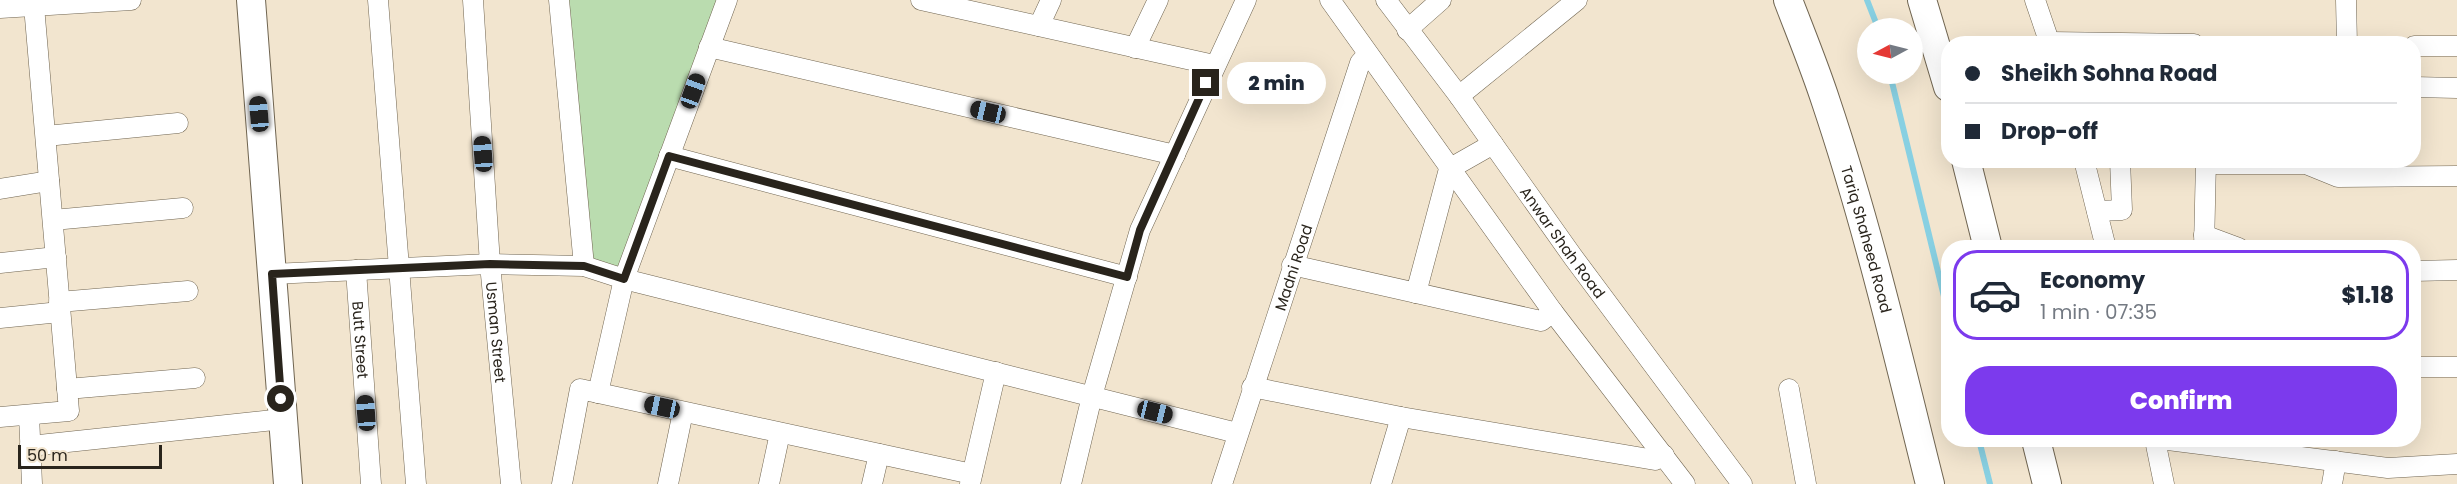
<!DOCTYPE html>
<meta charset="utf-8">
<style>
body{margin:0;font-family:Poppins,sans-serif;background:#f2f2f3;color:#1f2937;height:100vh;display:flex;flex-direction:column;font-size:22px;white-space:nowrap}
*{box-sizing:border-box;margin:0}
p{font-size:20px;color:#747a83}
.icon{flex:none;width:33px;height:33px;fill:none;stroke:currentColor;stroke-width:2;stroke-linecap:round;stroke-linejoin:round}
.map{position:relative;flex:1;overflow:hidden}
.panel{position:absolute;left:1941px;top:240px;width:480px;height:207px;display:flex;flex-direction:column;background:#fff;border-radius:24px;box-shadow:0 6px 24px #0002}
.panel>*{flex:none}
.top-card{position:absolute;left:1941px;top:36px;width:480px;height:132px;border-radius:24px;box-shadow:0 6px 24px #0002;display:grid;align-content:center;height:132px;padding:0 24px;background:#fff}
.needle{width:39px;rotate:263deg}
.fabs{position:absolute;left:1857px;top:18px;display:grid;gap:12px}
.fabs a{display:grid;place-items:center;width:66px;height:66px;border-radius:50%;background:#fff;box-shadow:0 6px 24px #0002;font-size:30px}
.scale{position:absolute;left:18px;bottom:15px;width:144px;box-sizing:border-box;padding-left:6px;border:3px solid #29241c;border-top:0;font-size:16px;line-height:21px;white-space:nowrap;color:#29241c;-webkit-text-stroke:4px #f2e5cf;paint-order:stroke}
.end{position:absolute;width:27px;height:27px;margin:-14px;border:8px solid #29241c;background:#fff;box-shadow:0 0 0 3px #fff}
.from{border-radius:50%}
.bubble{position:absolute;height:42px;border-radius:21px;background:#fff;box-shadow:0 6px 24px #0002;font-size:20px;font-weight:800;line-height:42px;text-align:center}
.car{position:absolute;width:18px;height:36px;margin:-18px -9px;border-radius:8px;box-shadow:0 0 4px 2px #0007;background:linear-gradient(#222 24%,#8ab4d8 0 40%,#222 0 76%,#8ab4d8 0 86%,#222 0)}
.top-card b{display:flex;align-items:center;gap:21px;height:57px;font-size:22px}
.top-card b+b{border-top:2px solid #e0e1e3}
.top-card i{width:15px;height:15px;background:#1f2937}
ul{padding:10px 0 0;list-style:none}
li{display:flex;align-items:center;gap:18px;height:90px;margin:0 12px 9px;padding:0 12px;border:3px solid #e0e1e3;border-radius:24px}
li div{flex:1}
li b{display:block;font-size:22px}
li em{font-style:normal;font-weight:800}
li.active{border-color:#7c3aed}
li>.icon{width:54px;height:54px;stroke-width:1.5}
.button{display:flex;gap:12px;margin-top:auto;padding:12px 24px}
.button a{flex:1;height:69px;border-radius:24px;background:#7c3aed;color:#fff;font-size:24px;font-weight:800;line-height:69px;text-align:center}
.map>svg:first-child{display:block}
.green{fill:#badcaf}
.lines{fill:none;stroke-linecap:round;stroke-linejoin:round}
.stream{stroke:#88d0e2;stroke-width:6}
.street-casing{stroke:#706551;stroke-width:21}
.secondary-casing{stroke:#706551;stroke-width:30}
.street{stroke:#fff;stroke-width:20}
.secondary{stroke:#fff;stroke-width:28}
.route{stroke:#29241c;stroke-width:8}
.labels{text-anchor:middle;dominant-baseline:central;stroke-width:4.5;stroke-linejoin:round;paint-order:stroke}
.street-label{font-size:15px;fill:#29241c;stroke:#f2e5cf}
</style>
<div class="map">
<svg width="2457" height="484" viewBox="0 0 2457 484">
<rect width="100%" height="100%" fill="#f2e5cf"/>
<polygon class="green" points="559,0 727,0 624,279 584,266"/>
<g class="lines">
<g class="stream">
<polyline points="1867,0 1878,28"/>
<polyline points="1890,74 1948,313"/>
<polyline points="1979,440 1990,484"/>
</g>
<defs>
<g id="street">
<polyline points="378,0 416,484"/>
<path id="s1" d="M473,0L490,264L511,484"/>
<polyline points="559,0 584,266"/>
<polyline points="921,0 1214,65"/>
<polyline points="1330,0 1553,312 1685,484"/>
<path id="s2" d="M1386,0L1459,96L1573,257L1742,484"/>
<polyline points="2035,0 2050,44"/>
<polyline points="2346,0 2347,44"/>
<polyline points="0,8 131,0"/>
<polyline points="1039,26 1051,0"/>
<polyline points="1407,30 1441,0"/>
<polyline points="2050,42 2194,44"/>
<polyline points="2414,46 2457,46"/>
<polyline points="709,47 1175,155"/>
<polyline points="1135,48 1158,0"/>
<polyline points="2414,87 2457,88"/>
<polyline points="1459,96 1577,0"/>
<polyline points="46,136 178,123"/>
<polyline points="669,156 1127,277"/>
<polyline points="2084,160 2106,248"/>
<polyline points="2206,164 2306,164 2338,177 2457,176"/>
<polyline points="0,189 49,181"/>
<polyline points="2097,211 2122,210 2120,160"/>
<polyline points="53,220 183,208"/>
<polyline points="2204,235 2239,248"/>
<polyline points="2204,248 2206,160"/>
<polyline points="0,263 56,257"/>
<polyline points="1292,265 1541,321 1553,312"/>
<path id="s3" d="M356,270L371,484"/>
<polyline points="2414,271 2457,270"/>
<polyline points="272,274 490,264 584,266 624,279 727,0"/>
<polyline points="1416,293 1449,169 1493,144"/>
<polyline points="59,302 188,291"/>
<polyline points="0,318 60,312"/>
<polyline points="2414,367 2457,367"/>
<polyline points="1252,387 1401,417 1655,460 1664,455"/>
<polyline points="67,389 195,378"/>
<polyline points="1789,389 1806,484"/>
<polyline points="598,393 624,279 1237,433"/>
<polyline points="29,415 32,484"/>
<polyline points="0,417 69,411 34,6"/>
<polyline points="2155,440 2164,484"/>
<polyline points="2168,440 2388,468 2457,464"/>
<polyline points="30,446 283,419"/>
<polyline points="562,484 580,389 972,474"/>
<polyline points="668,484 683,412"/>
<polyline points="769,484 780,433"/>
<polyline points="872,484 879,454"/>
<polyline points="970,484 996,372"/>
<polyline points="1071,484 1092,396 1140,230 1246,0"/>
<path id="s4" d="M1222,484L1360,63L1368,54"/>
<polyline points="1381,484 1401,417"/>
<polyline points="2332,484 2336,461"/>
</g>
<g id="secondary">
<polyline points="251,0 288,484"/>
<path id="s5" d="M1788,0C1801,34 1815,68 1826,102C1868,227 1898,356 1930,484"/>
<polyline points="1922,0 1948,87"/>
<polyline points="1966,160 1988,248"/>
<polyline points="2036,440 2047,484"/>
</g>
</defs>
<use href="#street" class="street-casing"/>
<use href="#secondary" class="secondary-casing"/>
<use href="#street" class="street"/>
<use href="#secondary" class="secondary"/>
</g>
<g class="lines">
<polyline class="route" points="281,399 272,274 490,264 584,266 624,279 669,156 1127,277 1140,230 1206,83"/>
</g>
<g class="labels">
<g class="street-label">
<text stroke="none"><textPath href="#s5" startOffset="252">Tariq Shaheed Road</textPath></text>
<text stroke="none"><textPath href="#s2" startOffset="300">Anwar Shah Road</textPath></text>
<text stroke="none"><textPath href="#s4" startOffset="228">Madni Road</textPath></text>
<text stroke="none"><textPath href="#s1" startOffset="333">Usman Street</textPath></text>
<text stroke="none"><textPath href="#s3" startOffset="70">Butt Street</textPath></text>
</g>
</g>
</svg>
<div class="fabs">
<a><svg class="needle" viewBox="-14 -14 28 28"><path d="M0-13l5 13h-10z" fill="#e53935"/><path d="M0 13l5-13h-10z" fill="#747a83"/></svg></a>
</div>
<div class="scale">50 m</div>
<i class="end from" style="left:281px;top:399px"></i>
<i class="end" style="left:1206px;top:83px"></i>
<div class="bubble" style="left:1227px;top:62px;width:99px">2 min</div>
<i class="car" style="left:693px;top:91px;rotate:20deg"></i>
<i class="car" style="left:988px;top:112px;rotate:283deg"></i>
<i class="car" style="left:259px;top:114px;rotate:355deg"></i>
<i class="car" style="left:483px;top:154px;rotate:356deg"></i>
<i class="car" style="left:662px;top:407px;rotate:282deg"></i>
<i class="car" style="left:1155px;top:412px;rotate:104deg"></i>
<i class="car" style="left:366px;top:413px;rotate:356deg"></i>
<div class="top-card">
<b><i class="from"></i>Sheikh Sohna Road</b>
<b><i></i>Drop-off</b>
</div>
<section class="panel">
<ul>
<li class="active"><svg class="icon" aria-label="car" viewBox="0 0 24 24"><path d="M5 17H2v-5l4-1 3-4h7l3 4 3 1v5h-3M9 17h6M6 11h13"/><circle cx="7" cy="17" r="2"/><circle cx="17" cy="17" r="2"/></svg><div><b>Economy</b><p>1 min · 07:35</p></div><em>$1.18</em></li>
</ul>
<div class="button"><a>Confirm</a></div>
</section>
</div>
